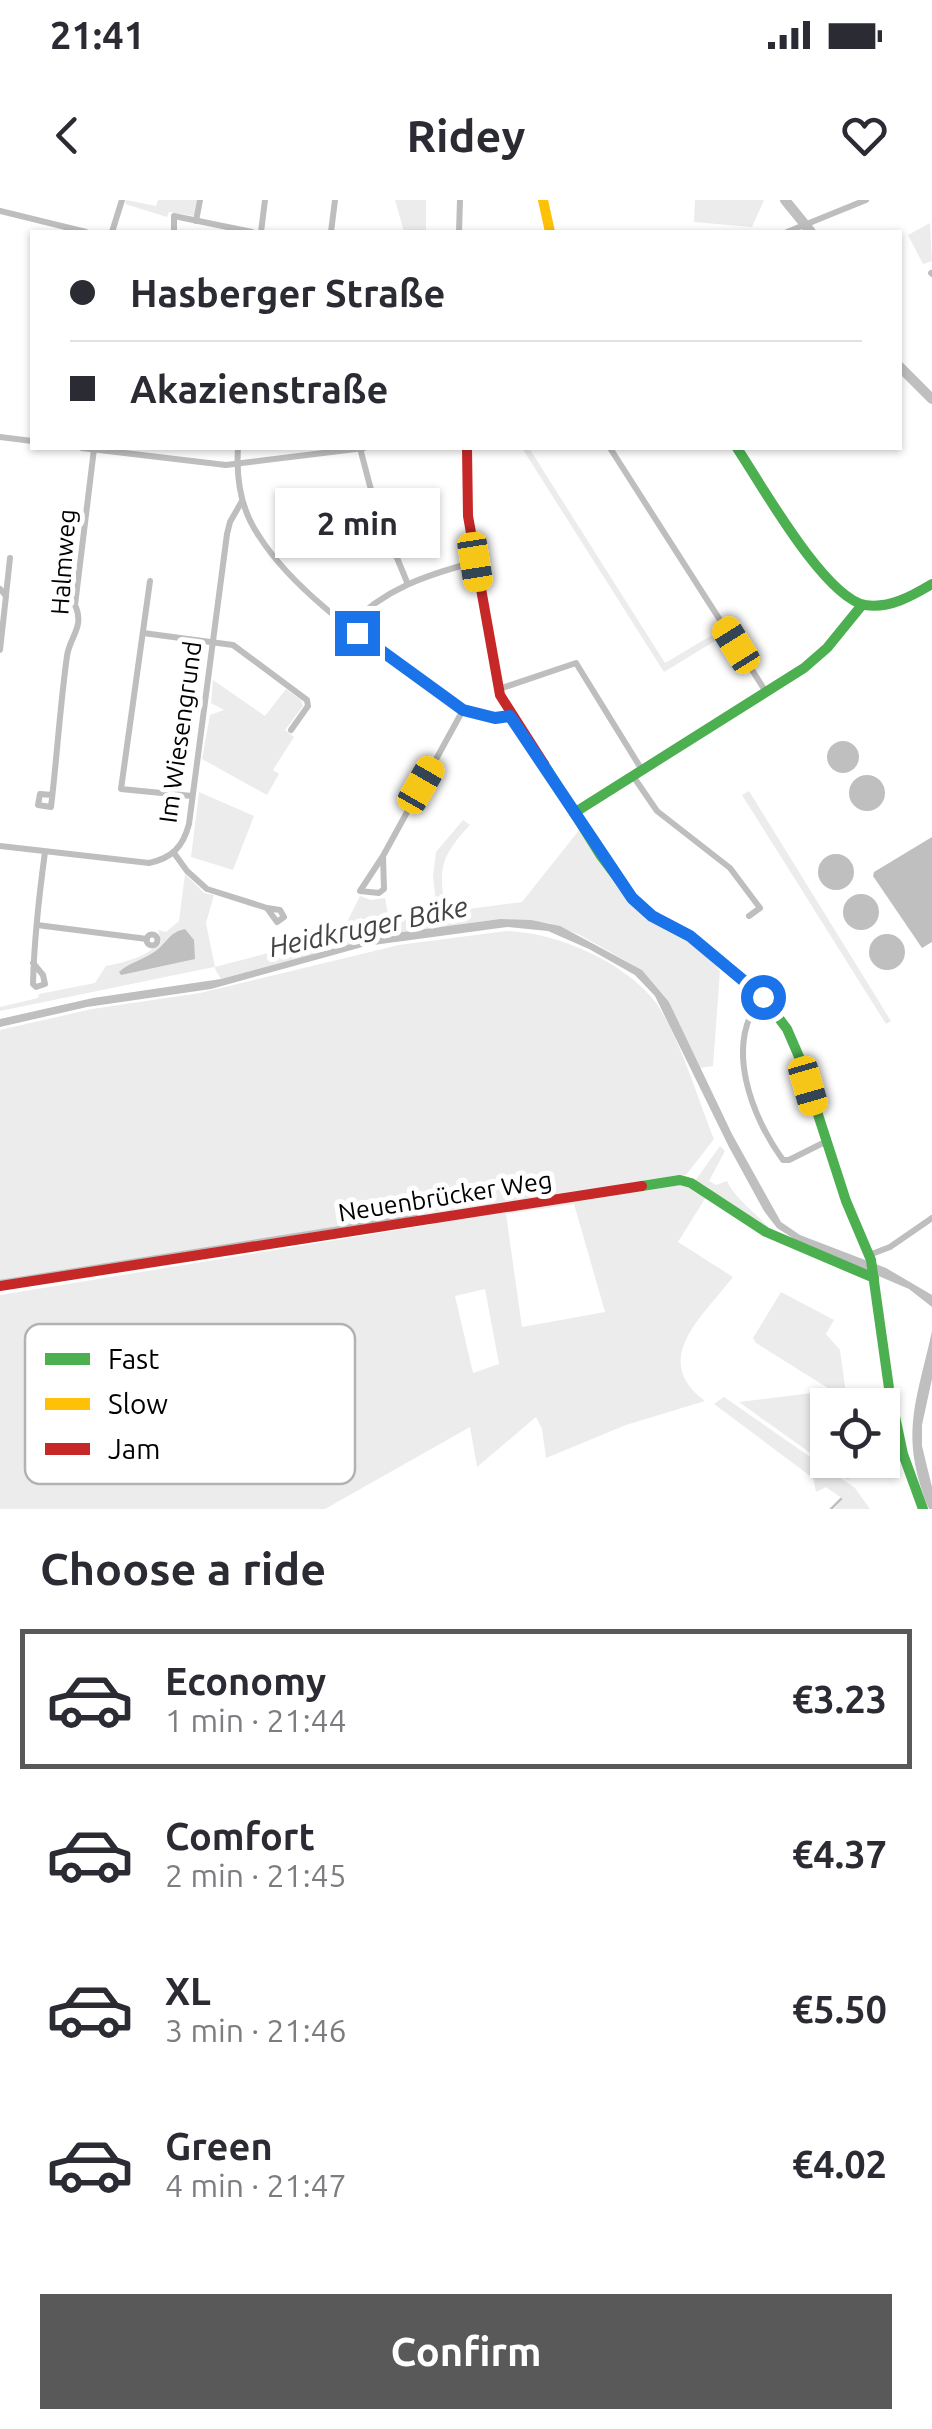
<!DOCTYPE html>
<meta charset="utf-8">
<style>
body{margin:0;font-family:Ubuntu,sans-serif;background:#f7f7f7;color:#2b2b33;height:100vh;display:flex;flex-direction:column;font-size:38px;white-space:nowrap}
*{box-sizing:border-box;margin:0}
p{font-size:32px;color:#7c7c81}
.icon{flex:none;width:55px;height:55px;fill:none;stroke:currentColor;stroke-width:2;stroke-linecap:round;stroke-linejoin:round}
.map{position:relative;height:1309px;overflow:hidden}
.sheet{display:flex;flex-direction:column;background:#fff;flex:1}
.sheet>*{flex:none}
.top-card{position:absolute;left:30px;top:30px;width:872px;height:220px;border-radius:0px;box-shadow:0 2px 8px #0004;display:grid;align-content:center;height:220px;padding:0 40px;background:#fff}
.buttons{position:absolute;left:810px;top:1188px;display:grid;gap:20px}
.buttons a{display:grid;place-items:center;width:90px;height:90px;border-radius:0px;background:#fff;box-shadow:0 2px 8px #0004;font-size:50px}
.end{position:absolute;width:45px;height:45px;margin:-22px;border:12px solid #1a73e8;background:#fff;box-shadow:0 0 0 5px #fff}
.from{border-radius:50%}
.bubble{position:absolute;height:70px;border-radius:0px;background:#fff;box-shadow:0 2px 8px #0004;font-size:32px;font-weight:700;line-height:70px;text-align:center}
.car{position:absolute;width:30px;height:60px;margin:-30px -15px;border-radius:12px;box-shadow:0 0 8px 2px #0007;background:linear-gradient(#f5c518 24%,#345 0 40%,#f5c518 0 76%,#345 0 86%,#f5c518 0)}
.top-card b{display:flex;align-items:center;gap:35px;height:95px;font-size:38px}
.top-card b+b{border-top:2px solid #e1e1e2}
.top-card i{width:25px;height:25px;background:#2b2b33}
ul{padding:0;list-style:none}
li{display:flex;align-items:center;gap:30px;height:140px;margin:0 20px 15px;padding:0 20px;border:5px solid transparent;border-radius:0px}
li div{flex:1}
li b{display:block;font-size:38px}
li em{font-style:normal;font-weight:700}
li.current{border-color:#595959}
li>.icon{width:90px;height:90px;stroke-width:1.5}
h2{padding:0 40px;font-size:45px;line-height:120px}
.action{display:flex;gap:20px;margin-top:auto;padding:20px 40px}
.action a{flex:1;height:115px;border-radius:0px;background:#595959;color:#fff;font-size:40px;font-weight:700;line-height:115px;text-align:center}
.status{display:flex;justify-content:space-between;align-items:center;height:70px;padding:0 50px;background:#fff;direction:ltr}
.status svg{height:28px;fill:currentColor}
header{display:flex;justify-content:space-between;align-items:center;height:130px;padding:0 40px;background:#fff;font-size:45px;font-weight:700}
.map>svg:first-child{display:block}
.green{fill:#ececec;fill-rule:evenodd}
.water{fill:#bfbfbf}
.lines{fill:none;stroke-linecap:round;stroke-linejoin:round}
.stream{stroke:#bfbfbf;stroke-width:2.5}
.river{stroke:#bfbfbf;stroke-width:10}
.street{stroke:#bebebe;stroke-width:6}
.fast{stroke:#4caf50;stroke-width:10}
.slow{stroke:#ffc107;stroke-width:10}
.jam{stroke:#c62828;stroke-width:10}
.route{stroke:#1a73e8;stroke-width:12}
.labels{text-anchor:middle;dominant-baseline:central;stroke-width:10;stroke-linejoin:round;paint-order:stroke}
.street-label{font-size:25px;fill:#000;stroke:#fff}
.water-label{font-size:28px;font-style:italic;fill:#444;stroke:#fff}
.key{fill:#fff;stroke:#b2b2b2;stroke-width:2.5}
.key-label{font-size:28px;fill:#000}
</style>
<div class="status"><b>21:41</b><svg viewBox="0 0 49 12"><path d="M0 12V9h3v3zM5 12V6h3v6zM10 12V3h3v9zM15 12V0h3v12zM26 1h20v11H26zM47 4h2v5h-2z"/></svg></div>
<header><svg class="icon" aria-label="back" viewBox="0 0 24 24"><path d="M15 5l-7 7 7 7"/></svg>Ridey<svg class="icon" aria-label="heart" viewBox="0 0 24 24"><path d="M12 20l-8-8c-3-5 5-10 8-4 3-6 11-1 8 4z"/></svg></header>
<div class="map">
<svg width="932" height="1309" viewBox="0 0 932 1309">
<rect width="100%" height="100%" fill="#fff"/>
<g class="green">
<polygon points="126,0 156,6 158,0 197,0 194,16 169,12 167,17 125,4"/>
<polygon points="395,0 426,0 426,32 404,32"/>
<polygon points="695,0 764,0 752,27 694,22"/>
<polygon points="930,23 932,61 923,64 908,35"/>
<polygon points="522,248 529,248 665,463 719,431 723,436 664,472"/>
<polygon points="213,480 265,516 286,489 301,500 303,506 285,530 294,537 273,570 279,574 267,595 202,559 210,515 224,510 211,503"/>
<polygon points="749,591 891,821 886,824 742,595"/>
<polygon points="199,592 254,616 233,670 191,657"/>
<path d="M463,620L470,625C440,657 438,669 446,712L522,702L580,629C598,656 616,691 641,711C666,732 702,744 720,771L713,866L700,868L669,802L642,770L580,735L549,723L500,719L388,734L221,779L214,767L0,811V807L38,798L39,794L95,783L106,766C126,762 146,757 161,742L158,730L166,732L179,721L185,674L204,693L214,695L206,723L215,767L347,732V722L360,696L371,700L385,698L389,720L437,713L433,676L436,652Z"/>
<path d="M506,731C555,732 626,762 656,803C678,833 699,902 714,939L686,975L0,1081V830L92,809L200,793L399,745Z"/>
<path d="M720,946L725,951L709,981L716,985L727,981C736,1000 754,1011 768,1027L767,1030L704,990L695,981Z"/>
<path d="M673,985H689L706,997L678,1042L733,1077C703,1116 649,1160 705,1201L626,1225L546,1258L542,1229L536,1217L477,1267L470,1227L325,1309H0V1095L429,1025L438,1020ZM574,1004L605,1112L522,1127L506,1014ZM485,1089L499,1164L473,1173L455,1096Z"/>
<polygon points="781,1092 834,1120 826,1134 840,1150 847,1200 756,1143 753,1138"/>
<polygon points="812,1193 839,1205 828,1205 828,1260 860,1260 848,1280 739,1202"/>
<polygon points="724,1197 855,1288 870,1309 834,1309 843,1299 826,1287 816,1292 813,1278 714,1204"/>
</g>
<g class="water">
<circle cx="843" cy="557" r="16"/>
<circle cx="867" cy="593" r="18"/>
<polygon points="932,637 932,742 922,748 873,676 874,672"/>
<circle cx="836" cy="672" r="18"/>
<circle cx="861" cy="712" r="18"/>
<polygon points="500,719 531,720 560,726 642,770 669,802 732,934 781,1022 800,1035 886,1068 932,1095 932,1107 909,1089 799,1042 777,1028 764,1011 729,947 655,796 635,775 589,749 548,731 507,727 366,746 211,789 87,807 0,827 0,819 93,798 221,779 388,734"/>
<path d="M185,729L194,740L195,759L121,775L119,772C130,762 146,759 157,750C168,741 170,732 185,729Z"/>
<circle cx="887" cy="752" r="18"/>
<path d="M932,1131V1179L922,1225V1246L932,1287V1309H929C899,1235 916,1204 932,1131Z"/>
</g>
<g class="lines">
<g class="stream">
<polyline points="0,1081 417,1015"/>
<polyline points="831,1309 841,1299"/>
</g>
<g class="river">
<polyline points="785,0 811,32"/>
<polyline points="900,167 932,199"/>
</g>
<g class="street">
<polyline points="0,11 86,32"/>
<polyline points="196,21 200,0"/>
<polyline points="112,32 122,0"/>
<polyline points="174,32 174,16 252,32"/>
<polyline points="261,32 265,0"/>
<polyline points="331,32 335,0"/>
<polyline points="459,32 460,0"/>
<polyline points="787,32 866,0"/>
<polyline points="931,73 932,74"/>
<polyline points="0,237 32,241"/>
<polyline points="82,248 226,265 364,248"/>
<path d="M238,248C236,279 241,310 259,336C295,393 367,441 421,480C435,490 450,504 465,511C481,518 494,519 511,515"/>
<polyline points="360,248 375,305 407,382"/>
<polyline points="610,248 766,492"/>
<polyline points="150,381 121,589 192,596"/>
<polyline points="0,389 6,396 0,450"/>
<polyline points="6,395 10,358"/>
<path d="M349,426C384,389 426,375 475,362"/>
<polyline points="143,433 233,445 307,500 308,506 291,530"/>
<polyline points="499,489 576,463 642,570"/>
<polyline points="633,576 657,611 730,668 760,708 749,716"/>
<path d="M52,595L40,594L38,605L51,607C57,557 60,506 67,456C70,436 85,427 75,405L94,249"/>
<path d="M0,646L149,663C172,658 183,647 189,624L227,334L230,322L242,301"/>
<polyline points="174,653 187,671 207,689 267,708 277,722 284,717 280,710 267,708"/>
<polyline points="383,656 360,691 379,693 384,689 383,656 463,510"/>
<polyline points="37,725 147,739"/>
<circle cx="152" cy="740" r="5.5"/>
<path d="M33,763L43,775L45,784L36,787L33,784C34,740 39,696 45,652"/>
<path d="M763,797C722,842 752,918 783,960H789L825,942"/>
<polyline points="869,1055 890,1047 932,1018"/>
</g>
<g class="fast">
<path d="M737,248C761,284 824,397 865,405C889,409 912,396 932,384"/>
<polyline points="544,564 601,656 632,697 652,716 690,736 763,797 787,829 800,859 846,1001 871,1060 889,1188 903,1254 923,1309"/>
<polyline points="574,613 804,468 827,448 862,405"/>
<polyline points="642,986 680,980 691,983 766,1032 874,1078"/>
</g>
<polyline class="slow" points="543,0 550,32"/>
<g class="jam">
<polyline points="467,248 468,316 500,495 544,564"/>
<polyline points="0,1086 642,986"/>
</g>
</g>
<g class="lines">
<polyline class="route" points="357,433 463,510 495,518 510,516 632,698 652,716 690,736 763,797"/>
</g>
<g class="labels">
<g class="street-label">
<text transform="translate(63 362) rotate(-86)">Halmweg</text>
<text transform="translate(180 532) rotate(-82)">Im Wiesengrund</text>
<text transform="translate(445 996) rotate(-9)">Neuenbrücker Weg</text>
</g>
<g class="water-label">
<text transform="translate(368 726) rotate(-12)">Heidkruger Bäke</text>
</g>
</g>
<rect x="25" y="1124" width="330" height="160" rx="15" class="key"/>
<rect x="45" y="1153" width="45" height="12" fill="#4caf50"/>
<rect x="45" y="1198" width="45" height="12" fill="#ffc107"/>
<rect x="45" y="1243" width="45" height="12" fill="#c62828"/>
<g class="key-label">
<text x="108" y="1169">Fast</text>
<text x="108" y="1214">Slow</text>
<text x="108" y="1259">Jam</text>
</g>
</svg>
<div class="buttons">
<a><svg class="icon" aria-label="locate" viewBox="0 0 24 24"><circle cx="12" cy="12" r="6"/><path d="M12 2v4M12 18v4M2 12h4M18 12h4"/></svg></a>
</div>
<i class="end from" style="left:763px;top:797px"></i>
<i class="end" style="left:357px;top:433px"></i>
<div class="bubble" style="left:275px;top:288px;width:165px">2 min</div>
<i class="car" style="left:475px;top:362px;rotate:171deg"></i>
<i class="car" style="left:736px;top:445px;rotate:328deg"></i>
<i class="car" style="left:421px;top:585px;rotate:30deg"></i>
<i class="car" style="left:808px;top:886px;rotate:164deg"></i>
<div class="top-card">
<b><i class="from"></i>Hasberger Straße</b>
<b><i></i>Akazienstraße</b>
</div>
</div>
<section class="sheet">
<h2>Choose a ride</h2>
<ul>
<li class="current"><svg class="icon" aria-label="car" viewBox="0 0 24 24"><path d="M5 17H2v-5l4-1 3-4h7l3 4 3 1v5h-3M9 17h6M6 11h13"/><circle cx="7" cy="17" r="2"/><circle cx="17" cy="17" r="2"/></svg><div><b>Economy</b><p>1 min · 21:44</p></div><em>€3.23</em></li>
<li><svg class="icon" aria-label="car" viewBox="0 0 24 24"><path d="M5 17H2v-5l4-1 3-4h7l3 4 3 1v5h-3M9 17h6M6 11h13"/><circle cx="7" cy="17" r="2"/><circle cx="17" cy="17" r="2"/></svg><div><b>Comfort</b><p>2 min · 21:45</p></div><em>€4.37</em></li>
<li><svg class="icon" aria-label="car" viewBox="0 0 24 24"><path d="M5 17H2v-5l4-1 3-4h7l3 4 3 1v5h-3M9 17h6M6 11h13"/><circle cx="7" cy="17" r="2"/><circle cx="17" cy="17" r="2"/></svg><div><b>XL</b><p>3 min · 21:46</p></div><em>€5.50</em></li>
<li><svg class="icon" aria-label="car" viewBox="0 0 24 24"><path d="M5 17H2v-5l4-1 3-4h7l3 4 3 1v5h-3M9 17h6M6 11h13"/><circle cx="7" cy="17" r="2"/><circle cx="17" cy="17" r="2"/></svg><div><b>Green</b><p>4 min · 21:47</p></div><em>€4.02</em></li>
</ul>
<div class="action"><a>Confirm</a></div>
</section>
